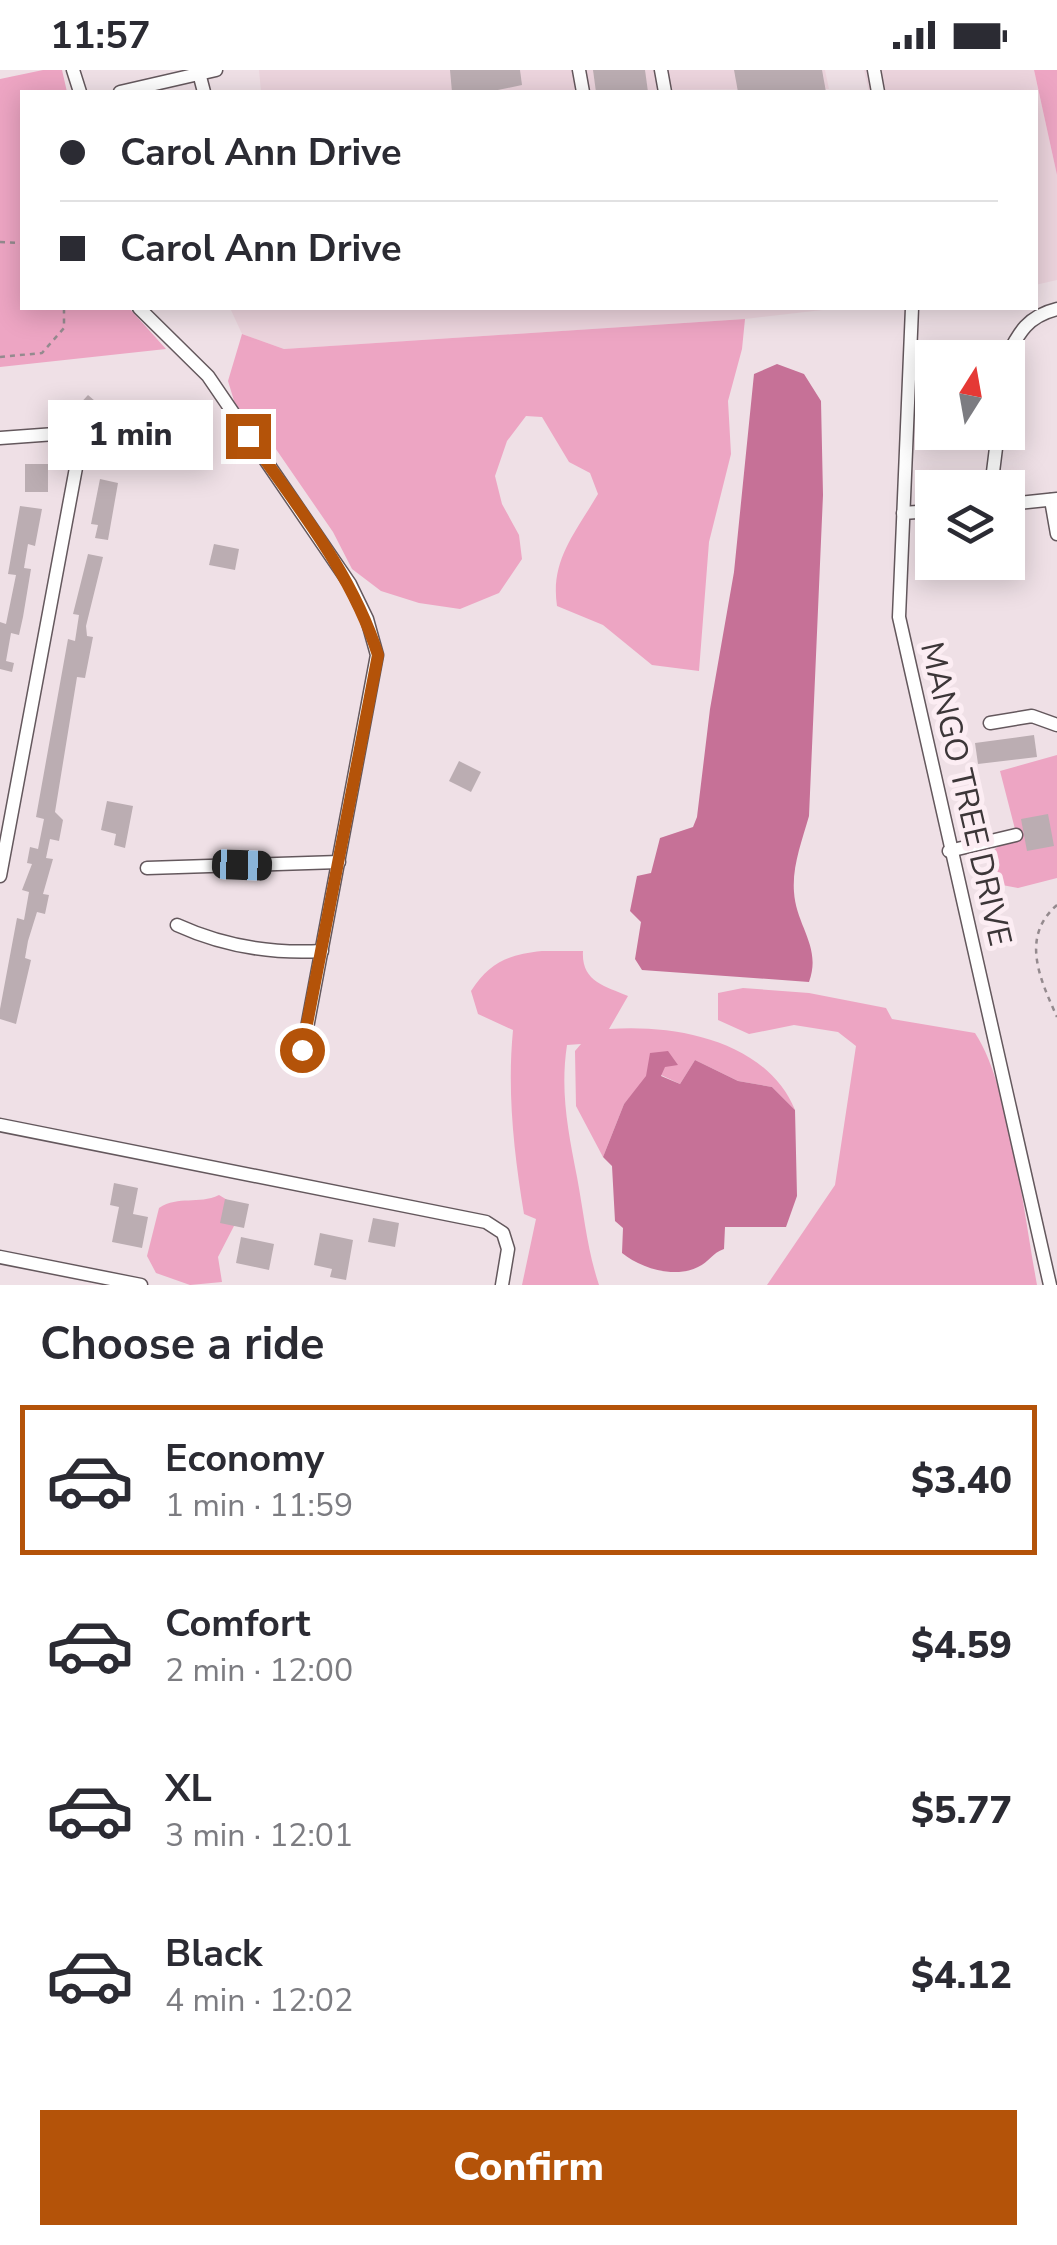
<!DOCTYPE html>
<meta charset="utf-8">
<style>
body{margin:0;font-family:"Nunito Sans",sans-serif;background:#f2f2f3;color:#2b2b33;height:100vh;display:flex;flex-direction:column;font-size:38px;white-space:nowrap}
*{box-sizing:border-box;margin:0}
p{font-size:32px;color:#7c7c81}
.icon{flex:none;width:55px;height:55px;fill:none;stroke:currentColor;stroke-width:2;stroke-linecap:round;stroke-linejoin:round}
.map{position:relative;height:1215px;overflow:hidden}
.side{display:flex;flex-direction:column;background:#fff;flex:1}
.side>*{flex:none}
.hud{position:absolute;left:20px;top:20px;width:1018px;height:220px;border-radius:0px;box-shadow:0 5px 25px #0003;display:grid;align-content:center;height:220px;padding:0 40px;background:#fff}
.needle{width:65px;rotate:11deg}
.buttons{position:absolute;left:915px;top:270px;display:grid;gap:20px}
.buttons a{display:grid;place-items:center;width:110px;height:110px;border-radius:0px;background:#fff;box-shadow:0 5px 25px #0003;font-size:50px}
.end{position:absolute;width:45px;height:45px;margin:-22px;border:12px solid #b45309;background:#fff;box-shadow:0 0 0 5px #fff}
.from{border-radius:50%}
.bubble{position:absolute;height:70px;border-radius:0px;background:#fff;box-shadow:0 5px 25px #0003;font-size:32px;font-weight:800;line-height:70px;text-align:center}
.car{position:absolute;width:30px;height:60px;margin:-30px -15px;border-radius:12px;box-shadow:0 0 8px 2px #0007;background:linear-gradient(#222 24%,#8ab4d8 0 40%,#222 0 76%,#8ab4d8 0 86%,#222 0)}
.hud b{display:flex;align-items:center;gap:35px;height:95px;font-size:38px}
.hud b+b{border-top:2px solid #e1e1e2}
.hud i{width:25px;height:25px;background:#2b2b33}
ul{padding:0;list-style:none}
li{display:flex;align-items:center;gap:30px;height:150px;margin:0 20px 15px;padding:0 20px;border:5px solid transparent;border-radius:0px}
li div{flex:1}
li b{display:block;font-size:38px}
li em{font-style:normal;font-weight:800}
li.active{border-color:#b45309}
li>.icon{width:90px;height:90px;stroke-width:1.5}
h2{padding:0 40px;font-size:45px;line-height:120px}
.button{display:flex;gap:20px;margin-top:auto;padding:20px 40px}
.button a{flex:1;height:115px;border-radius:0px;background:#b45309;color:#fff;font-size:40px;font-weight:800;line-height:115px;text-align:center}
.status{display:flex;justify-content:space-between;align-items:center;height:70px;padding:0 50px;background:#fff;direction:ltr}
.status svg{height:28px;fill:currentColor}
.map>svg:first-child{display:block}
.built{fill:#ecd4dd}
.green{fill:#eda5c3}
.water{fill:#c67197}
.building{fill:#bbadb2}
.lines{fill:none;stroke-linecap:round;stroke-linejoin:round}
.minor-casing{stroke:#64585d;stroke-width:15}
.path{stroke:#948a8e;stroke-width:2.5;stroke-dasharray:5 5;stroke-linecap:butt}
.minor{stroke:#fff;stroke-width:12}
.route{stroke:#b45309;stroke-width:12}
.labels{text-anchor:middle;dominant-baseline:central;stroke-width:10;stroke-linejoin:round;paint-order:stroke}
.street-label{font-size:32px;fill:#3c3638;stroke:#fcedf3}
</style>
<div class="status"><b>11:57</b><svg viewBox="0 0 49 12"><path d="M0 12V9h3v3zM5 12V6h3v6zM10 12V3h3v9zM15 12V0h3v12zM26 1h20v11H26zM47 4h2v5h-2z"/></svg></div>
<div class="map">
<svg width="1057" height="1215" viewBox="0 0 1057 1215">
<rect width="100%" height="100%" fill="#efe0e6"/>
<g class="built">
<polygon points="259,0 825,0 829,19 261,22"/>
<polygon points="864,0 1034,0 1057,105 1057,210 1035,215 1035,22 869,22"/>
<polygon points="230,238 840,238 745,249 284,279 242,264"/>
</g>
<g class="green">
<polygon points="43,0 62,0 67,22 22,22 22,238 129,238 166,279 0,297 0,9"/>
<polygon points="1034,0 1057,0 1057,105"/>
<path d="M745,249L742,279L728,331L731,384L709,472L699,601L652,595L603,555L557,536C550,490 576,462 598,424L590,403L569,392L542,347L526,346L507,371L495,406L502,434L519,465L522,489L499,523L460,539L419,533L381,521L352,499L333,462L269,369L235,334L228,311L242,264L284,279Z"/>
<polygon points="1057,685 1057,808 1018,818 1002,815 988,798 991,782 1016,763 1000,701"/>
<path d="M542,881H583C581,911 604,916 628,926L609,959C676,954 767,971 795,1040L772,1017L738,1011L695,990L680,1014L661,1005L668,982L624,1034L603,1087L576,1036L575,981L581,974L567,975C560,1022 568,1060 577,1107C584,1144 587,1179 599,1215H522L536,1149L524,1144C514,1083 507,1022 513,960L478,944L471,921C490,892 507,885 542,881Z"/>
<path d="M743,918L809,923L886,938L892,949L975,963C1009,1013 1025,1151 1037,1215H767L835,1115L856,976L838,962L794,955L749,964L718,950V923Z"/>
<path d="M219,1125L234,1134L235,1154L218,1187L222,1212L190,1215L156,1203L147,1186L159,1138C179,1125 198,1135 219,1125Z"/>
</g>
<g class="water">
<path d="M777,294L804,304L821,331L823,425L809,746C802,771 792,796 794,822C796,856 822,877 809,912L642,900L635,889L641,852L630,841L637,806L651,803L660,768L693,757L697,747L710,639L734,502L754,304Z"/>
<path d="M668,981L678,995L665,997L661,1006L680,1014L695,990L738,1011L772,1017L795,1040L797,1126L786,1157H725L724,1179C712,1183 709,1192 698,1197C675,1209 640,1198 622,1183L623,1158L615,1151L612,1096L603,1087L624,1034L646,1006L650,983Z"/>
</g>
<g class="building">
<polygon points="450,0 520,0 522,15 488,22 452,22"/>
<polygon points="593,0 645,0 648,22 596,22"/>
<polygon points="734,0 822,0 826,22 738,22"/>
<polygon points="88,325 110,344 98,357 76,338"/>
<polygon points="123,369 123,394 102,395 102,370"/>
<rect x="25" y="394" width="23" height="28"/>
<polygon points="100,409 118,413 108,470 95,468 98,455 91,454"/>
<polygon points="20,436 42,439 35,476 28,474 24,498 31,499 23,547 19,565 11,563 6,591 14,593 12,602 0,599 0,552 6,554 16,505 8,504"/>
<polygon points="214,474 239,479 235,500 209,495"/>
<polygon points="88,484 103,487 86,556 87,566 93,567 85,608 77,607 55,742 63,750 59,771 50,769 46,788 53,789 43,824 49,825 45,844 37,842 28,871 25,888 31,890 16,954 0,949 0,939 17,848 24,850 29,822 22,820 32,794 27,793 30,777 38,779 44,749 36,747 68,569 75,571 79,545 73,544"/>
<polygon points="1034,665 1037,687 978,694 975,673"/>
<polygon points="459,691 481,702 471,722 449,711"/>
<polygon points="107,731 133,736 125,778 114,775 116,764 101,760"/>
<polygon points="1048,744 1054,776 1027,781 1021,749"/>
<polygon points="114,1113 138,1118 133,1144 148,1147 142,1178 112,1172 119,1137 110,1135"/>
<polygon points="225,1129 249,1134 244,1158 220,1153"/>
<polygon points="373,1148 399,1153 395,1177 368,1172"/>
<polygon points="320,1163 353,1170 346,1210 330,1207 332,1199 314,1195"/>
<polygon points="241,1167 274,1174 269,1200 236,1193"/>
</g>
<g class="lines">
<defs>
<g id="minor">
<polyline points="73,0 80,22"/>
<polyline points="579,0 583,22"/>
<polyline points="661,0 665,22"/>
<polyline points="874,0 878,22"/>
<polyline points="199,3 204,22"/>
<polyline points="120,22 216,0"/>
<polyline points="139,238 208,306 350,514 367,549 377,585 303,979"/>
<polyline points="912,238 899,547 1050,1215"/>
<path d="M1006,288C1019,262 1028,246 1057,239"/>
<polyline points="0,368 55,364 74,375 78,387 0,806"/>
<polyline points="991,418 998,362"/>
<polyline points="1051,430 1057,464"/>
<polyline points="1008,434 1057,429"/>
<polyline points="903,443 932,441"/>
<polyline points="990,653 1032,646 1057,655"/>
<polyline points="949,781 1016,765"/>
<polyline points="147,798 339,792"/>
<path d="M177,855C223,876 271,884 322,881"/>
<polyline points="0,1055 486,1152 503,1163 508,1179 502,1215"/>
<polyline points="0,1187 141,1215"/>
</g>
</defs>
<use href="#minor" class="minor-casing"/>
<g class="path">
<polyline points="0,172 22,173"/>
<polyline points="0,287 42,283 64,258 64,238"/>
<path d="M1057,835C1020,867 1040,909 1057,947"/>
</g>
<use href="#minor" class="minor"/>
</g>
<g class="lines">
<path class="route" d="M248,366C297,436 352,503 378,585L302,980"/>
</g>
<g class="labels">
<g class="street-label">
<text transform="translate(966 724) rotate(77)">MANGO TREE DRIVE</text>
</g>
</g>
</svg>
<div class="buttons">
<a><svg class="needle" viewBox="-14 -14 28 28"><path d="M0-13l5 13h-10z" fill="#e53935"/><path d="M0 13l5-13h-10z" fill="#7c7c81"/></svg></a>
<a><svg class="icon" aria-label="layers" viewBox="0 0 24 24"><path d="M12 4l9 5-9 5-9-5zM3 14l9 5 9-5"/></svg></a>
</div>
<i class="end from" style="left:302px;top:980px"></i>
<i class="end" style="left:248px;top:366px"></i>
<div class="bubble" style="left:48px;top:330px;width:165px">1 min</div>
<i class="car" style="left:242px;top:795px;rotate:92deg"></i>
<div class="hud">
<b><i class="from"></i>Carol Ann Drive</b>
<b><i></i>Carol Ann Drive</b>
</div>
</div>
<section class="side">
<h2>Choose a ride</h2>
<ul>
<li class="active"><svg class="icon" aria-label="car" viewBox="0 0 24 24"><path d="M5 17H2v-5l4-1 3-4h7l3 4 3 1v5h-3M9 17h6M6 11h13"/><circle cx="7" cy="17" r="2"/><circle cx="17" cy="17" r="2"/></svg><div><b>Economy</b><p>1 min · 11:59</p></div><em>$3.40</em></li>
<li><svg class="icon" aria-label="car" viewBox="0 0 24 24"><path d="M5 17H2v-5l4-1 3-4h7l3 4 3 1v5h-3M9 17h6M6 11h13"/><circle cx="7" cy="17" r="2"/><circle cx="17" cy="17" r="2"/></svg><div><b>Comfort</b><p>2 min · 12:00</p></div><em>$4.59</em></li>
<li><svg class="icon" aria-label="car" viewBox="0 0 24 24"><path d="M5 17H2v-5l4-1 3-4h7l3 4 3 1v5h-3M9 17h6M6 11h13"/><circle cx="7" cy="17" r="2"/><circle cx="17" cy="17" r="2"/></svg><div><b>XL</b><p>3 min · 12:01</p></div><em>$5.77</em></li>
<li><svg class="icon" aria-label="car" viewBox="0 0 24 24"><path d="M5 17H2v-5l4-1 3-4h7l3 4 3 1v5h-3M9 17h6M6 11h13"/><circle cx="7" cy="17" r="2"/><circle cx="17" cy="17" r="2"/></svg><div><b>Black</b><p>4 min · 12:02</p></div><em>$4.12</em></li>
</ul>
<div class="button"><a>Confirm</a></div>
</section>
